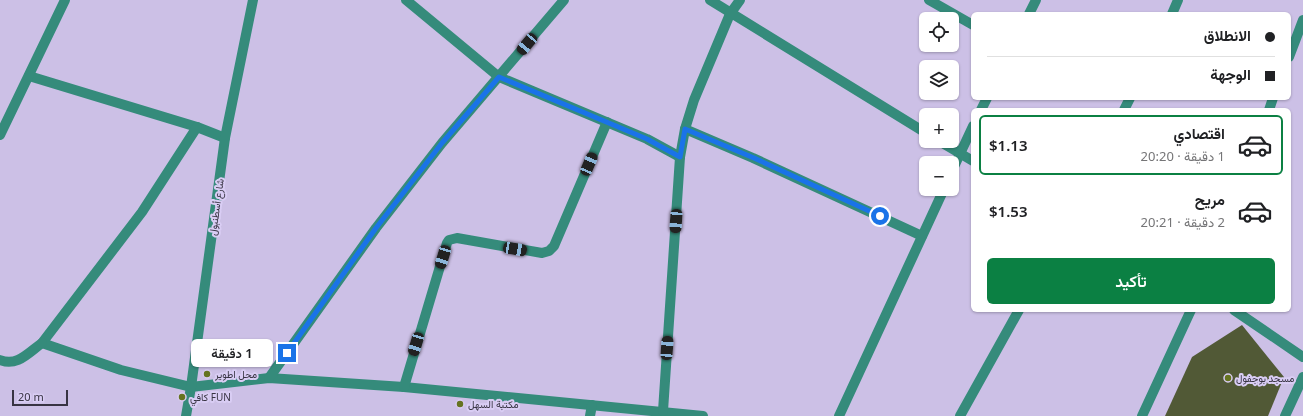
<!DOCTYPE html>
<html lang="ar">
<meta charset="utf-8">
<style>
body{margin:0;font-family:"Noto Sans",Vazirmatn,sans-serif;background:#f2f2f2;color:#202124;direction:rtl;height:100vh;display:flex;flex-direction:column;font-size:15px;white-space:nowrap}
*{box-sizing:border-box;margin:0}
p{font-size:13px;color:#757577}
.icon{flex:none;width:22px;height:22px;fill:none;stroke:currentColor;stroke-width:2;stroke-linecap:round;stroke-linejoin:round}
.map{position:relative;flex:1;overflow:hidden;direction:ltr}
.details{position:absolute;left:971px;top:108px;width:320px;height:204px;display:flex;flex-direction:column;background:#fff;border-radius:6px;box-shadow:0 1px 3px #0004;direction:rtl}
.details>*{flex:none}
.guide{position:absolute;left:971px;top:12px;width:320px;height:88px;border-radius:6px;box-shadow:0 1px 3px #0004;direction:rtl;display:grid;align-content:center;height:88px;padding:0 16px;background:#fff}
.buttons{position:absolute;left:919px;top:12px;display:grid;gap:8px}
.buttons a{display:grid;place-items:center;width:40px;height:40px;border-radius:6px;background:#fff;box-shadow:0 1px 3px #0004;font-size:20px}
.scale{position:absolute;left:12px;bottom:10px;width:56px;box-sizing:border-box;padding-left:4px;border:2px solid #383443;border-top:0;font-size:11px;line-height:14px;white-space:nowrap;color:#383443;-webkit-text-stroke:3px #d9cdf4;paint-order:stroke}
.end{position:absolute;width:18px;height:18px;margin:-9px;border:5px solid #1a73e8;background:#fff;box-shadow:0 0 0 2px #fff}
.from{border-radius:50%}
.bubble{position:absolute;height:28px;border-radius:6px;background:#fff;box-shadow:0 1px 3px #0004;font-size:13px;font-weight:600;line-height:28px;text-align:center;direction:rtl}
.car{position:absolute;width:12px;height:24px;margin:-12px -6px;border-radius:5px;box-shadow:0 0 3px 1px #0007;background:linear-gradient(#222 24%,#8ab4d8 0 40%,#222 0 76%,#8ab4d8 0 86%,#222 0)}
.guide b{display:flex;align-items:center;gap:14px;height:38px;font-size:15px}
.guide b+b{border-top:1px solid #e0e0e0}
.guide i{width:10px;height:10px;background:#202124}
ul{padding:7px 0 0;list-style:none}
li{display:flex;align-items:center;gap:12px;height:60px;margin:0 8px 6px;padding:0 8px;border:2px solid transparent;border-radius:6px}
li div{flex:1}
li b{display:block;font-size:15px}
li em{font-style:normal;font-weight:600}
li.on{border-color:#0b8043}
li>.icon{width:36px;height:36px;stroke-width:1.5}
.cta{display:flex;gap:8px;margin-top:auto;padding:8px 16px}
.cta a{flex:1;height:46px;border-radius:6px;background:#0b8043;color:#fff;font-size:16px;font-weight:600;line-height:46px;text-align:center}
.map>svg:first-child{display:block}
.building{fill:#515936}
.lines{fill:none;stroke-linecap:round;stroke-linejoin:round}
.minor{stroke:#358b7b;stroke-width:10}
.route{stroke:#1a73e8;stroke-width:5}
.poi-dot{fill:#657320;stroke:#d9cdf4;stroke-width:1.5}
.labels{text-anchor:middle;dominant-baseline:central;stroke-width:4;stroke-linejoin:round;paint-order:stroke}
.street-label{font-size:10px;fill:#383443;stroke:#d9cdf4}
.poi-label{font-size:10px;fill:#383443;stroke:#d9cdf4;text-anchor:start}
</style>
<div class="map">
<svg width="1303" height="416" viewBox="0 0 1303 416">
<rect width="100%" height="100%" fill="#ccc0e6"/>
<polygon class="building" points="1242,325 1284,377 1268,416 1165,416 1192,357"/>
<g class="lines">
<g class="minor">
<polyline points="406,0 499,77 647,139 680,157"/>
<polyline points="710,0 926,133"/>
<polyline points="929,0 973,25"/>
<polyline points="1029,14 1036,0"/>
<polyline points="1172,14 1178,0"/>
<polyline points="1289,57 1303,20"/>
<polyline points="29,76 197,127 225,138"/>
<polyline points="981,110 987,98"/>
<polyline points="1124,110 1130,98"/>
<polyline points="1269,110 1273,98"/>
<polyline points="197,127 142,212 42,343 121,370 191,387 269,378 404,387 703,416"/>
<polyline points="685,129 753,158 922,236"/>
<polyline points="0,135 65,0"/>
<polyline points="939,141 973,161"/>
<polyline points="952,171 973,126"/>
<polyline points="1234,310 1303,357"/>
<path d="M0,360C17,367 28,353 42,343"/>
<polyline points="269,378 376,228 442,143 564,0"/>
<polyline points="404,387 447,243 449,240 457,238 542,253 549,251 554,246 607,122"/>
<polyline points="663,411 680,157 685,129 694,100 730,14 740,0"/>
<polyline points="186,416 191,387 225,138 253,0"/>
<polyline points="590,416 592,405"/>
<polyline points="839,416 944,189"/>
<polyline points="960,416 1019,310"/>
<polyline points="1142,416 1191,310"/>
<polyline points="1285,416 1303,377"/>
</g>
</g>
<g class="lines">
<polyline class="route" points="287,353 376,228 442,143 499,77 647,139 680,157 685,129 754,158 880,216"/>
</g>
<g class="poi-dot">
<circle cx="207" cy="374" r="4"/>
<circle cx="1228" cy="378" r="4"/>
<circle cx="182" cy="397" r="4"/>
<circle cx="460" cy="404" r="4"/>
</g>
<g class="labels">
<g class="street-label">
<text transform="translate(216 207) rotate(-82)">شارع أسطنبول</text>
</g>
<g class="poi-label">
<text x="215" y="374">محل اطوير</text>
<text x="1236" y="378">مسجد بوجفول</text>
<text x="190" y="397">كافي FUN</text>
<text x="468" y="404">مكتبة السهل</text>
</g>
</g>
</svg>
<div class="buttons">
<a><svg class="icon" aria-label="locate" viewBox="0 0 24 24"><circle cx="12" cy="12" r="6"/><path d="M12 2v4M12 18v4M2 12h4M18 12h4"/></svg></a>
<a><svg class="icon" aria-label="layers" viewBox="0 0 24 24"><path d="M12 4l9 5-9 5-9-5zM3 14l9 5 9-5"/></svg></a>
<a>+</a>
<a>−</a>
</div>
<div class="scale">20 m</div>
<i class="end from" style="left:880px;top:216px"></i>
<i class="end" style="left:287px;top:353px"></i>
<div class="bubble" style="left:191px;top:339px;width:82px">1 دقيقة</div>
<i class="car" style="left:527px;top:44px;rotate:220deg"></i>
<i class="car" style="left:589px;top:164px;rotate:23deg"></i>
<i class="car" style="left:676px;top:221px;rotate:184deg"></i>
<i class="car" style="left:515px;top:249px;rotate:100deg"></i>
<i class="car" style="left:443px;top:257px;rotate:197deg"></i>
<i class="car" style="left:416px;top:344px;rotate:197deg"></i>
<i class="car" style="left:667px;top:348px;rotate:4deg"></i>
<div class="guide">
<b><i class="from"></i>الانطلاق</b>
<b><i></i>الوجهة</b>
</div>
<section class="details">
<ul>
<li class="on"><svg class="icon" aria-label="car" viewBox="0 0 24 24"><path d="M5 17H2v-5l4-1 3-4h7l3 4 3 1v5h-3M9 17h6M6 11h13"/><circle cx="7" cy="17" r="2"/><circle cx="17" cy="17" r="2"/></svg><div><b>اقتصادي</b><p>1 دقيقة · 20:20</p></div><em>$1.13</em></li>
<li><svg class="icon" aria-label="car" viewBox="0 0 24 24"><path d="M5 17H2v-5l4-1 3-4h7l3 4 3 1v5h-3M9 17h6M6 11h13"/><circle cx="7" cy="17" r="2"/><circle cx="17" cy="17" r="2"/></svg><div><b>مريح</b><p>2 دقيقة · 20:21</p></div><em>$1.53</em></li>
</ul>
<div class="cta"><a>تأكيد</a></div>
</section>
</div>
